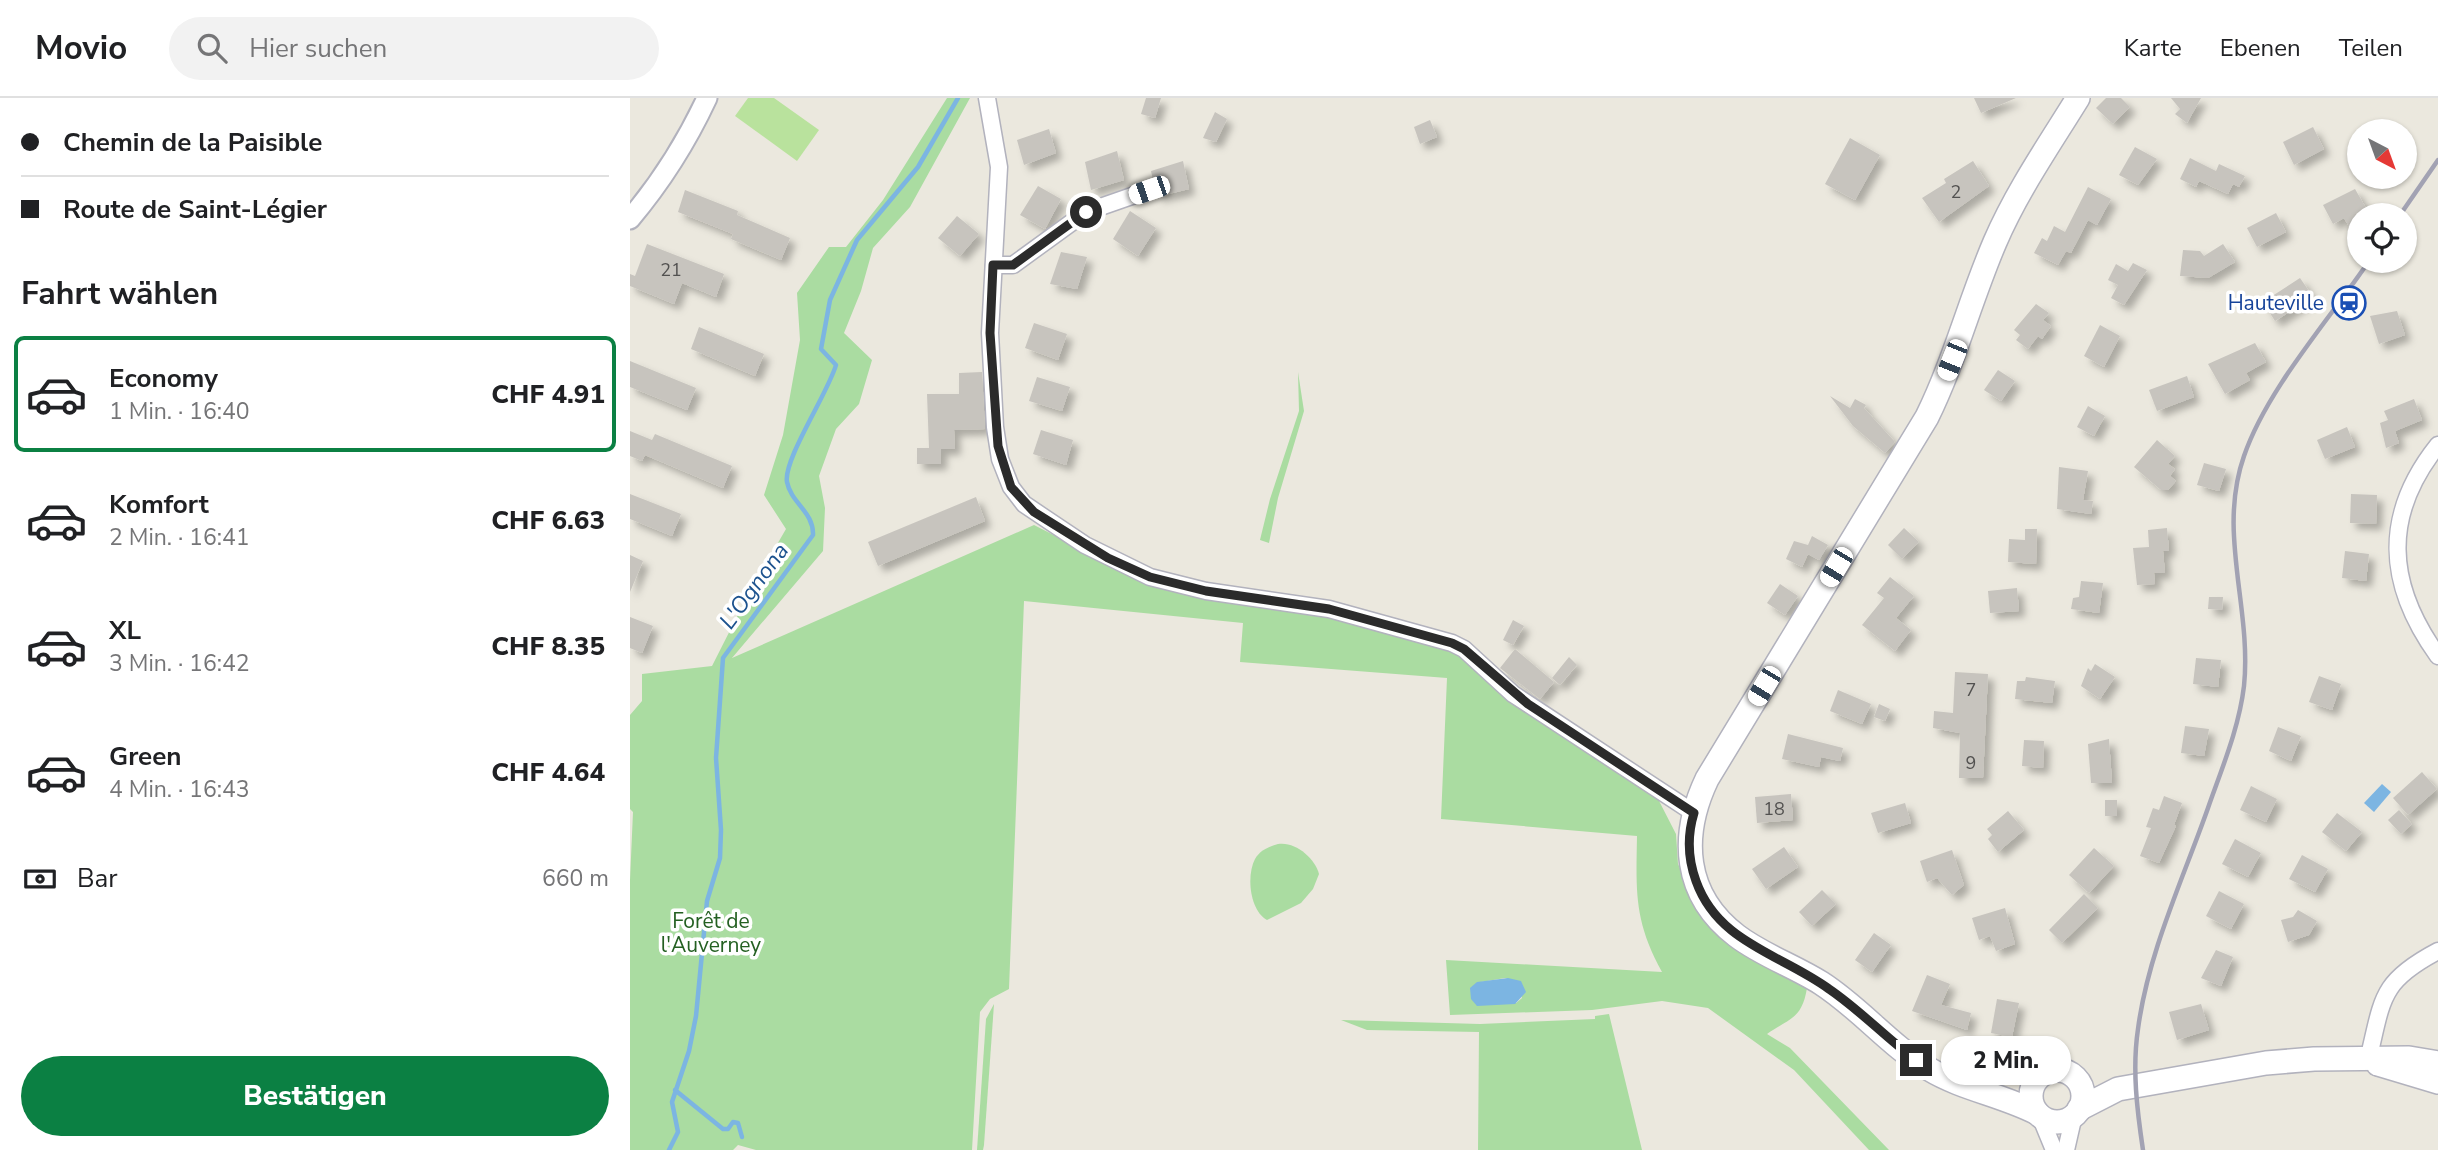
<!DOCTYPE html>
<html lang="de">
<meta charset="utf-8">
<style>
body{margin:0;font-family:"Nunito Sans",sans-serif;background:#f2f2f2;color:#202124;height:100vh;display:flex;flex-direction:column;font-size:26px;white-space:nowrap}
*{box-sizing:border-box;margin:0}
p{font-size:23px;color:#757577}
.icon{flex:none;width:38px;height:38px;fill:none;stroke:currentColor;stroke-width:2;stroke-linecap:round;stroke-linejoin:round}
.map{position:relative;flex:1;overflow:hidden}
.sheet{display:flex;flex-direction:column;background:#fff;width:630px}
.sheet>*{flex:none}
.banner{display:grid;align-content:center;height:154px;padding:0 21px;background:#fff}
.needle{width:46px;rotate:139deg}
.controls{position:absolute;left:1717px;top:21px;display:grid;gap:14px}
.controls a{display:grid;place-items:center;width:70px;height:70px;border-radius:50%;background:#fff;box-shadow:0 2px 5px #0004;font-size:35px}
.end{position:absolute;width:32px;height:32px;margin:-16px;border:9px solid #2b2b2b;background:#fff;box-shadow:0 0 0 4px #fff}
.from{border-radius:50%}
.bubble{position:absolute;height:49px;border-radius:24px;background:#fff;box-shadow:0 2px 5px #0004;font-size:23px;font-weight:800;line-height:49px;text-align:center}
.car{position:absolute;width:21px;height:42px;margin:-21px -10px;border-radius:9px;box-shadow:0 0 5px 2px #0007;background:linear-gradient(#fff 24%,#345 0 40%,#fff 0 76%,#345 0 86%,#fff 0)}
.banner b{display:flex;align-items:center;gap:24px;height:66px;font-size:26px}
.banner b+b{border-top:2px solid #e0e0e0}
.banner i{width:18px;height:18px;background:#202124}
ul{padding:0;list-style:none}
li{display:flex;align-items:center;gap:21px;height:116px;margin:0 14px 10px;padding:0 7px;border:4px solid transparent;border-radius:10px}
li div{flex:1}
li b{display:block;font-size:26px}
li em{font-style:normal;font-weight:800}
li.selected{border-color:#0b8043}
li>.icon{width:63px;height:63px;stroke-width:1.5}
h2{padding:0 21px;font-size:32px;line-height:84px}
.pay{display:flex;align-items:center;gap:18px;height:77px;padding:0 21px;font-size:26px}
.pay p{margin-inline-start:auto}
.action{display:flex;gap:14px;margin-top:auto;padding:14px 21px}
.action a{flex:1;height:80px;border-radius:42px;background:#0b8043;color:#fff;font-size:28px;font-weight:800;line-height:80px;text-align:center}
header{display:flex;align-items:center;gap:42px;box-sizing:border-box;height:98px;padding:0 35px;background:#fff;border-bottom:2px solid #e0e0e0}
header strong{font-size:33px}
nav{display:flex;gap:38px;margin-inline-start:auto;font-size:24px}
.search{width:490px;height:63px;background:#f2f2f2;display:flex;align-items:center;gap:18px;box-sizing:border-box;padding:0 24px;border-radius:38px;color:#757577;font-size:26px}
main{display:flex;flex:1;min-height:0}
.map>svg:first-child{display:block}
.green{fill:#aadca1;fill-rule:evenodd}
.pitch{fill:#b9e29d}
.water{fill:#7cb5e2}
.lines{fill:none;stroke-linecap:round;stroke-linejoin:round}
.stream{stroke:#7cb5e2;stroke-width:4.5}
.building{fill:#c7c4be;filter:url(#shadow)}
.minor-casing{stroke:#b2b2bd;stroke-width:19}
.tertiary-casing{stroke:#b2b2bd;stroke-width:23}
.secondary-casing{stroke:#b2b2bd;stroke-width:26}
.minor{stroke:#fff;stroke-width:16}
.tertiary{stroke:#fff;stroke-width:19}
.secondary{stroke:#fff;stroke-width:23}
.rail{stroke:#a2a2b3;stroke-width:4.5}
.route{stroke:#2b2b2b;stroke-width:9}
.labels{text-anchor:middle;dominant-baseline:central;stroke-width:7;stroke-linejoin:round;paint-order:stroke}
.number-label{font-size:18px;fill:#525150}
.transit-label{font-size:21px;fill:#164399;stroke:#fff;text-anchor:end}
.park-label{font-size:21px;fill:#246022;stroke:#fff}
.water-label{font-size:23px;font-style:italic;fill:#1c528e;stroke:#fff}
</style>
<header>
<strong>Movio</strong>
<div class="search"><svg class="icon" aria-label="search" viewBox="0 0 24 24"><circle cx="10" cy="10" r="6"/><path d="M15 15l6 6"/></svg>Hier suchen</div>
<nav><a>Karte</a><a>Ebenen</a><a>Teilen</a></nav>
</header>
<main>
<section class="sheet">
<div class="banner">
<b><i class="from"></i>Chemin de la Paisible</b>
<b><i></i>Route de Saint-Légier</b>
</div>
<h2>Fahrt wählen</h2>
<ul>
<li class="selected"><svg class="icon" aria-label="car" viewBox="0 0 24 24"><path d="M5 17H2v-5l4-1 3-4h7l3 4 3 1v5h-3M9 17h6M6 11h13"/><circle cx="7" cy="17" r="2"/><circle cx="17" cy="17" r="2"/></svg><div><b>Economy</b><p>1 Min. · 16:40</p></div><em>CHF 4.91</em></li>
<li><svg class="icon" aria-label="car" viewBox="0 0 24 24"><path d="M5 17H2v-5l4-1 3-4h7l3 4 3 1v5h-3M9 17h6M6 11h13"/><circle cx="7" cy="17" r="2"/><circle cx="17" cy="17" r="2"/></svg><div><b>Komfort</b><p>2 Min. · 16:41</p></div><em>CHF 6.63</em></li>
<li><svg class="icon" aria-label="car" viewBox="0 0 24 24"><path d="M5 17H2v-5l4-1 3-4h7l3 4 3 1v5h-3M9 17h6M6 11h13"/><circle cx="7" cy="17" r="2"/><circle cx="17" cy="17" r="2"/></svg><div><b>XL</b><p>3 Min. · 16:42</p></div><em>CHF 8.35</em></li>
<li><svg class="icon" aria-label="car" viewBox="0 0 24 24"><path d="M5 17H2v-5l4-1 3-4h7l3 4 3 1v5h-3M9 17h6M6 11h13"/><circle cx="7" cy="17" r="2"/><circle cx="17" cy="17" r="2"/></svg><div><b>Green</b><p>4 Min. · 16:43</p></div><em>CHF 4.64</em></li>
</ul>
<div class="pay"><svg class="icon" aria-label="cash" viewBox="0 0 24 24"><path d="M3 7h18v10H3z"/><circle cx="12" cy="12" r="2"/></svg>Bar<p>660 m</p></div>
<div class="action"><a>Bestätigen</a></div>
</section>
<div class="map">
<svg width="1808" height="1052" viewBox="0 0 1808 1052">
<defs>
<filter id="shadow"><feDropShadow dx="6" dy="6" stdDeviation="3.5" flood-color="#0004"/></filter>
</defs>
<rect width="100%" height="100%" fill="#ebe8de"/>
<g class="green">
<path d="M317,0H340L280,109L243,150L231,193L214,235L242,262L229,306L206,331L189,378L195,410L193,453L102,560L404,427L518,485L583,503L686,514L820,549L1027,699L1046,736L1048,766L1075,823L1095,841L1177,890C1172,921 1160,920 1137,936L1160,950L1259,1052H1239L1164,972L1078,910L1032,903L962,912L820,917L816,862L1032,874C1004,823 1006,794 1007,738L811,721L817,580L610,564L613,525L394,503L379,891L360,901L350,914L342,1052H126L108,1047L103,1052H0V782L3,714L0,711V617L12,603V576L82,568L121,491L156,431L134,397L153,337L170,242L167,195L199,149H216L253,102ZM875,880L887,884L892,900L886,905H878L851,884Z"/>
<polygon points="668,274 674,313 648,400 639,445 630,442 640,401 669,313"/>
<path d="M648,746C665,743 685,760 689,776L683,791L671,805L637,822C620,813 616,778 625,761C630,752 638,749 648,746Z"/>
<polygon points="364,906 354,1047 353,1052 347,1052 356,921"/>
<polygon points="979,916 1012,1052 848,1052 849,934 737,932 711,922 850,926 965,921 965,918"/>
</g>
<polygon class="pitch" points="118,0 144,0 189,32 167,63 105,18"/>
<g class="water">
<polygon points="1752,686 1761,694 1744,714 1734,705"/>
<polygon points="878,880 891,883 896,894 885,906 847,908 841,901 840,890 847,884"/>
</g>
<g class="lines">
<g class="stream">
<polyline points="45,992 93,1031 98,1031 103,1024 108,1025 112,1039"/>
<path d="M39,1052L48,1034L42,1004L59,953L66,918L77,803L90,760L91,732L86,660L93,560L183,437C184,414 161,405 157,384C153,362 198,295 206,267L191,251L200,202L227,142L288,69L328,0"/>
</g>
</g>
<g class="building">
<polygon points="516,0 531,0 525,20 511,16"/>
<polygon points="1344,0 1386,0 1351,15"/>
<polygon points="1476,0 1491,0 1500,9 1483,26 1466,10"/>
<polygon points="1541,0 1571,0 1557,25 1545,16 1550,11"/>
<polygon points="585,14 597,21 586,44 573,40"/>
<polygon points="800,22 807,39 790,46 784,29"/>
<polygon points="1683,29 1694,51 1664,67 1653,44"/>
<polygon points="419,31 426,55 394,67 387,42"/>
<polygon points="1220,40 1250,57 1225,102 1195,86"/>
<polygon points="1505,49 1527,61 1508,87 1489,77"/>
<polygon points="487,53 494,82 461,92 455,64"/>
<polygon points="1560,60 1586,73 1589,66 1615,78 1609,89 1603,86 1598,96 1569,83 1566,89 1550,81"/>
<polygon points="553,63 559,91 526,99 529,89 523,82 521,73"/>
<polygon points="1343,63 1359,88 1309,124 1292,100 1316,85 1314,81"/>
<polygon points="408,88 431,101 415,131 390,117"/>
<polygon points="1458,89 1481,101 1467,127 1458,122 1441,155 1436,153 1428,167 1404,155 1412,140 1417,143 1424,128 1435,134"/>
<polygon points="1725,91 1740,117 1729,117 1729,146 1714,120 1703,126 1693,107"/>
<polygon points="55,92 108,113 107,117 160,140 151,162 101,141 103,136 48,114"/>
<polygon points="500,113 526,130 508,158 483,141"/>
<polygon points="1646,115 1656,134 1627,149 1617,130"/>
<polygon points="327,118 349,136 330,158 308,140"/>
<polygon points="17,146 94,176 86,199 52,185 44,206 0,188 0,176 5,178"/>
<polygon points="1593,146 1605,164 1578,180 1550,178 1553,152 1570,153 1574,158"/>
<polygon points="431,154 457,159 447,191 420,186"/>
<polygon points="1503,165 1517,172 1494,207 1481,200 1488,187 1478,182 1486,166 1498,173"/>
<polygon points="1670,180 1683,199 1645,223 1633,204"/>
<polygon points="1406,206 1419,215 1413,222 1421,228 1412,241 1408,238 1398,251 1386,242 1390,237 1384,232"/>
<polygon points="1767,213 1775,237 1749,246 1740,218"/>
<polygon points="404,225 437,236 428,262 395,250"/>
<polygon points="1470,227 1490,238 1474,269 1454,258"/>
<polygon points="69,229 134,256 125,278 61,251"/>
<polygon points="1625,245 1636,264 1616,275 1620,282 1595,296 1578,266"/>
<polygon points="0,263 66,290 57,312 0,289"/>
<polygon points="1368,272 1385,283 1371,303 1354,292"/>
<polygon points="352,274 355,331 324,332 325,351 311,351 311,366 287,366 287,350 299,350 297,296 329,296 329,275"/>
<polygon points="1557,278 1564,299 1527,313 1519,292"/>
<polygon points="407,279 440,289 432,313 399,303"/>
<polygon points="1200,298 1220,310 1225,301 1236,307 1234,310 1265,344 1255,355 1223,328"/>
<polygon points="1784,301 1792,322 1765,333 1769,345 1756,350 1750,325 1758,322 1754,313"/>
<polygon points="1458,308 1475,318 1464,338 1447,329"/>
<polygon points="1717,329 1725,349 1695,361 1687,342"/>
<polygon points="411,332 443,342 436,367 403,356"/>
<polygon points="0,333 22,342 25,336 102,368 93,390 15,357 12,363 0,358"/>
<polygon points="1527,342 1545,358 1538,366 1545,371 1540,378 1546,383 1538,392 1531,392 1504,369"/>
<polygon points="1574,365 1596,371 1589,393 1567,387"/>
<polygon points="1429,369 1458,373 1453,402 1463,403 1461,416 1427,411"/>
<polygon points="0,396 51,416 42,438 0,421"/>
<polygon points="1721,396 1747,397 1746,426 1720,425"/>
<polygon points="346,399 355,423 248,468 238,444"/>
<polygon points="1274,430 1289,444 1272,461 1258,447"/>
<polygon points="1537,430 1539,453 1533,453 1535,475 1524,475 1525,486 1507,487 1503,450 1519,449 1518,432"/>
<polygon points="1395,431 1407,431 1406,466 1378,464 1379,441 1395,442"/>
<polygon points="1182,438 1198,447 1189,462 1178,456 1172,469 1156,461 1164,443 1178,447"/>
<polygon points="1715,453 1739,456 1736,483 1712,480"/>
<polygon points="0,457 13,463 0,494"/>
<polygon points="1260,479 1284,498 1266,520 1281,532 1265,553 1232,527 1254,500 1247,495"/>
<polygon points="1451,483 1473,485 1469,515 1441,511 1443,500 1449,499"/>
<polygon points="1150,486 1168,498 1155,517 1137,505"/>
<polygon points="1387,490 1389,513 1360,515 1358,493"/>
<polygon points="1579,499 1593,499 1592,512 1578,511"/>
<polygon points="0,519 23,528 12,555 0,550"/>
<polygon points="883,522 894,528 883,547 873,542"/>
<polygon points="885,551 924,584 910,601 870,570"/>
<polygon points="939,559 947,567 930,587 922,580"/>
<polygon points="1566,560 1591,562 1588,589 1563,586"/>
<polygon points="1465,566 1485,579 1470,601 1451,588 1458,570 1461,573"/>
<polygon points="1325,574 1358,576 1353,680 1329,680 1330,635 1303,630 1304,613 1323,615"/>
<polygon points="1689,578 1711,586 1702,612 1679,604"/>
<polygon points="1396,579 1425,583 1422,605 1385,601 1387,583 1395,583"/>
<polygon points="1208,592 1241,606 1232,626 1200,613"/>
<polygon points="1249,606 1260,611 1255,623 1244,619"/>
<polygon points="1555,628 1579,631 1574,658 1551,655"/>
<polygon points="1648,629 1671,638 1661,663 1639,653"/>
<polygon points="1158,636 1213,650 1210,663 1191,659 1189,669 1152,661"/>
<polygon points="1479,641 1482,685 1461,685 1458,646"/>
<polygon points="1394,642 1414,643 1413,670 1392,668"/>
<polygon points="1792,674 1807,691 1778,717 1763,700"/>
<polygon points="1621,688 1647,701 1636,724 1610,712"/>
<polygon points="1161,696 1163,722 1127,725 1125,699"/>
<polygon points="1534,698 1552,705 1544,727 1546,728 1529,765 1510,758 1521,730 1516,729 1523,710 1529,712"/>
<rect x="1475" y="702" width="12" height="16"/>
<polygon points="1275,705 1281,725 1248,735 1241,715"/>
<polygon points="1769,712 1782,726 1771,736 1758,722"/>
<polygon points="1378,713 1394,732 1368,754 1358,741 1362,737 1357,731"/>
<polygon points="1707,715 1732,734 1716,753 1692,734"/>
<polygon points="1605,741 1631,755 1618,779 1592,766"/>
<polygon points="1154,749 1168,769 1136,791 1122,771"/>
<polygon points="1464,750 1484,768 1459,795 1439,777"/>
<polygon points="1322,752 1334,787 1322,797 1307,780 1297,784 1290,763"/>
<polygon points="1672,757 1698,771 1685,794 1659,781"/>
<polygon points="1192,792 1206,806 1182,828 1169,814"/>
<polygon points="1589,793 1614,806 1601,831 1576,818"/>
<polygon points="1454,796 1468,810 1432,845 1419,832"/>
<polygon points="1375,810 1385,846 1366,853 1360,838 1349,842 1342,820"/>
<polygon points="1668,812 1687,823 1679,837 1658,844 1651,822 1663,819"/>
<polygon points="1244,835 1261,847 1242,874 1225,862"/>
<polygon points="1586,852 1603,859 1591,888 1571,880"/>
<polygon points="1297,877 1320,886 1311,907 1341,915 1337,932 1282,913"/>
<polygon points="1367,901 1389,905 1382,939 1361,935"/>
<polygon points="1571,906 1579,932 1547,942 1539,914"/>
</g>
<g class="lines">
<defs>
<g id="minor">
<polyline points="357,0 369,69 360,235 365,329 370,361 381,389 394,406 455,447 520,479 576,493 699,511 822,545 834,551 883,596 1064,715"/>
<polyline points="364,167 383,167 456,114 519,92"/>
<path d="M1808,347C1752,417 1756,486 1808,558"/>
<path d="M1738,962C1753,901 1749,884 1808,853"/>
<polyline points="1410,1018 1424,1052"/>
<polyline points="1436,1052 1444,1017"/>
</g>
<path id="tertiary" d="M0,121C32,83 56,45 77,0"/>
<g id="secondary">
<polyline points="1748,966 1808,984"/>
<circle cx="1427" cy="998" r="26"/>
<polyline points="1449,1011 1488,991 1636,965 1684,961 1779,960 1808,965"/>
<path d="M1407,1015C1372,997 1332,991 1299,971C1259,947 1230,910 1191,885C1164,868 1132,857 1107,838C1053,797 1050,738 1077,681L1297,319C1325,262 1340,202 1365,144C1387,93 1419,47 1448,0"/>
</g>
</defs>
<use href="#minor" class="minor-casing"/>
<use href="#tertiary" class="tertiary-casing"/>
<use href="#secondary" class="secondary-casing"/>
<use href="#minor" class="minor"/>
<use href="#tertiary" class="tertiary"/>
<use href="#secondary" class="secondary"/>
<g class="rail">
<polyline points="1770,117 1808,62"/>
<path d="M1513,1052C1507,1012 1502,971 1508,931C1518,855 1553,781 1578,710C1592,670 1609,630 1614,588C1622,510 1587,435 1614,358C1637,291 1699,222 1739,163"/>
</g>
</g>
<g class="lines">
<path class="route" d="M456,114L383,167H363L360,235L368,348L381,389L404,414L478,460L520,479L576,493L699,511L822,545L834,551L898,606L1064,715C1057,738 1058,761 1066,783C1088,845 1151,856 1199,891C1230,912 1256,940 1286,962"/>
</g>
<defs>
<symbol id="station-ring" viewBox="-11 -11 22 22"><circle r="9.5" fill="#fff" stroke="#1a4fb4" stroke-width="1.5"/><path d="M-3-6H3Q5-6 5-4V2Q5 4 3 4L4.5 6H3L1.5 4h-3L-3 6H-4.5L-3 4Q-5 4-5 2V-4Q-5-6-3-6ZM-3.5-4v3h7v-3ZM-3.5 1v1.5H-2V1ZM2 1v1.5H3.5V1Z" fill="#1a4fb4"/></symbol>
</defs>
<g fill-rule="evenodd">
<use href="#station-ring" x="1700" y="186" width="38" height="38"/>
</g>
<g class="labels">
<g class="number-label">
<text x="1326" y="94">2</text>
<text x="41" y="172">21</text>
<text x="1341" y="592">7</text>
<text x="1341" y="665">9</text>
<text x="1144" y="711">18</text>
</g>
<g class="transit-label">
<text x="1694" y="205">Hauteville</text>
</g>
<g class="park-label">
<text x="81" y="823">Forêt de<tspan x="81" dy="24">l'Auverney</tspan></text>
</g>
<g class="water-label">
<text transform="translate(124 488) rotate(-54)">L'Ognona</text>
</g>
</g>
</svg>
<div class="controls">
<a><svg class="needle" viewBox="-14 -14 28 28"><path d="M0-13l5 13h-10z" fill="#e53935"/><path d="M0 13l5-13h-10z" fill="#757577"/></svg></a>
<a><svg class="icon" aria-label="locate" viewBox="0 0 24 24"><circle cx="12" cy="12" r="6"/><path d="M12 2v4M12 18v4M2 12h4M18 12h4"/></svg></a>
</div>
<i class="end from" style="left:456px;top:114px"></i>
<i class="end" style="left:1286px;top:962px"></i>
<div class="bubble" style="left:1311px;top:938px;width:130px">2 Min.</div>
<i class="car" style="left:519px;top:92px;rotate:251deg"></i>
<i class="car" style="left:1322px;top:262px;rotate:202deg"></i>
<i class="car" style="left:1206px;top:469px;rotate:211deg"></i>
<i class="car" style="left:1134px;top:588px;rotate:211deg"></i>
</div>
</main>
